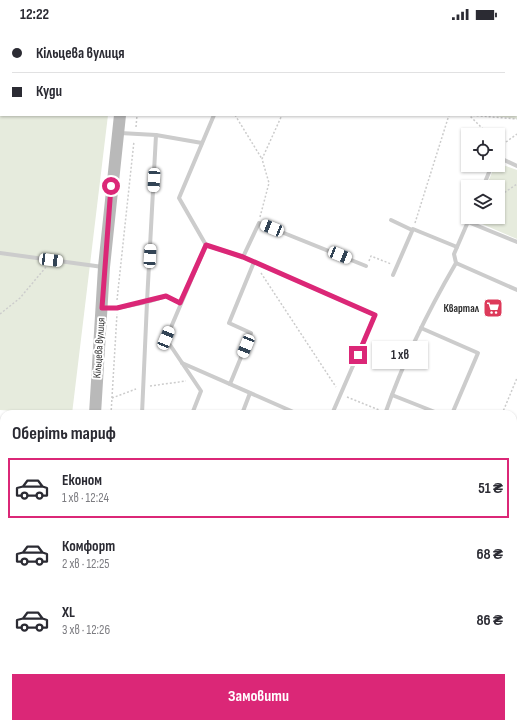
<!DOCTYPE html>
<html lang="uk">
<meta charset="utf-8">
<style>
body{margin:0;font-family:"Sofia Sans Condensed",sans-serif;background:#f7f7f7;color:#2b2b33;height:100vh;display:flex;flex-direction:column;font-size:15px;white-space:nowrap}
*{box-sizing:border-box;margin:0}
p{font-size:13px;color:#7c7c81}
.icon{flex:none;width:22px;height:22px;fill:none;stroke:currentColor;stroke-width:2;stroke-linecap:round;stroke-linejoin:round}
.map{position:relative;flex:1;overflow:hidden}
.panel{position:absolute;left:0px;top:382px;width:517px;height:318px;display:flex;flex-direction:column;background:#fff;border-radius:12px 12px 0 0;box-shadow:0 1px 3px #0004}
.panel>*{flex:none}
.top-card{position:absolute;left:0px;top:0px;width:517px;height:88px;box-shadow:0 1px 3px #0004;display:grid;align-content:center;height:88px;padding:0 12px;background:#fff}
.tools{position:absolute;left:461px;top:100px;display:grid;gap:8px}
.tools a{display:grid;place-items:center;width:44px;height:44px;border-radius:0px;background:#fff;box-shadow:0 1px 3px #0004;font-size:20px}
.end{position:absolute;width:18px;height:18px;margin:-9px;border:5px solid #db2777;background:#fff;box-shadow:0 0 0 2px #fff}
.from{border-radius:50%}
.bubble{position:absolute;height:28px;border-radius:0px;background:#fff;box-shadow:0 1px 3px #0004;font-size:13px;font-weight:700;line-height:28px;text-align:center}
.car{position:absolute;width:12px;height:24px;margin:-12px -6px;border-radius:5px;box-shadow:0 0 3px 1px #0007;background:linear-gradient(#fff 24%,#345 0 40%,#fff 0 76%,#345 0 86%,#fff 0)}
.top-card b{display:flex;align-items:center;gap:14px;height:38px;font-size:15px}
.top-card b+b{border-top:1px solid #e1e1e2}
.top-card i{width:10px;height:10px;background:#2b2b33}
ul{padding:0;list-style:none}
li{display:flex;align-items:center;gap:12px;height:60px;margin:0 8px 6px;padding:0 4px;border:2px solid transparent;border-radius:0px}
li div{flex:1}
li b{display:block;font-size:15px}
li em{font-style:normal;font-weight:700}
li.selected{border-color:#db2777}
li>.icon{width:36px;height:36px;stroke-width:1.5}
h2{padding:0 12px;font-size:18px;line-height:48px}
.primary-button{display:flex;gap:8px;margin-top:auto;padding:8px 12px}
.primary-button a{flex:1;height:46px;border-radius:0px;background:#db2777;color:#fff;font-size:16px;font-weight:700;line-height:46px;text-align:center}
.status{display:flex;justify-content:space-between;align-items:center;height:28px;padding:0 20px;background:#fff;direction:ltr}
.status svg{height:11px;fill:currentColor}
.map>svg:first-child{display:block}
.green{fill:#e6ebdd}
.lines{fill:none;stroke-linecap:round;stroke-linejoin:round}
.path{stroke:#ccc;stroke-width:1.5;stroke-dasharray:2 2;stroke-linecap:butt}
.lane{stroke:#ccc;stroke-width:4}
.secondary{stroke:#b9b9b9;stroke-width:12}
.route{stroke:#db2777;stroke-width:5}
.labels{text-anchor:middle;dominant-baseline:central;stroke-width:4;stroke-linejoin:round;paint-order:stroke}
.poi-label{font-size:11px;font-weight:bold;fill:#2f2f2f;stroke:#fff;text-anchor:end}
.street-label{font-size:11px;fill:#2f2f2f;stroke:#fff}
</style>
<div class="status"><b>12:22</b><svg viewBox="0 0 49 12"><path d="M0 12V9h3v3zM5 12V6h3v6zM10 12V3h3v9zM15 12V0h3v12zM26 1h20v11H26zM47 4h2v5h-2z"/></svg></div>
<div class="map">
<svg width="517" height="700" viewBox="0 0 517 700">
<rect width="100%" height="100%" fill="#fff"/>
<g class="green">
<polygon points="0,0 123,0 1,1 1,87 108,87 72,386 0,382"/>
<polygon points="158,0 517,0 517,91 486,87 516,87 516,1"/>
<polygon points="498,135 517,142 517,211 475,193 474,189 498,189 498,159 486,159 495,137 498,137"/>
</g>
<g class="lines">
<g class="path">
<polyline points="24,0 25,1"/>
<polyline points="158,0 159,1"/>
<polyline points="149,1 149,0"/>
<polyline points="291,1 293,0"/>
<polyline points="294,1 296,0"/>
<polyline points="363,1 366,0"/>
<polyline points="450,1 450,0"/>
<polyline points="235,87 262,131"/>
<polyline points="136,99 137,87"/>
<polyline points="489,107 469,87 517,91"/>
<polyline points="506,114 517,106"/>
<polyline points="498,169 517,156"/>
<polyline points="260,189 269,155 262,131 282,87"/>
<polyline points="415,195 449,87"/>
<polyline points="369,233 371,228 391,236"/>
<polyline points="261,245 336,359"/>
<polyline points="117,272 134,113"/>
<polyline points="0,286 20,270 46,239"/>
<polyline points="150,358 186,353"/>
<polyline points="347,369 379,382"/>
<polyline points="112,370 136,361"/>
<polyline points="111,386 117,286"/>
<polyline points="502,386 517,350"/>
<polyline points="513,462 515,458"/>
<polyline points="513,685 517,687"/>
<polyline points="75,700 75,696"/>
<polyline points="108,700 111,696"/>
</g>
<g class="lane">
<polyline points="156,107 202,115"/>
<polyline points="498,123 500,118"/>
<polyline points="498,129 517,138"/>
<polyline points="483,159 492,137"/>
<polyline points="391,192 412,202"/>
<polyline points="468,194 517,214"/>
<polyline points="206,217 179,170 214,87"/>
<polyline points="0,225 103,239"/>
<polyline points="243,229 375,287 332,386"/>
<polyline points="456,235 517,262"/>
<polyline points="393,247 413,201 457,219"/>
<polyline points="102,280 117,280 147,274 156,107 120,105"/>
<polyline points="421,300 478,325 452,386"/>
<polyline points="182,335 298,386"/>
<polyline points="230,356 251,305 229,295 254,234"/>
<polyline points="392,367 440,386"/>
<polyline points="142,386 147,274 166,268 180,275"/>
<polyline points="192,386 201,363 166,311 206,217 243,229 259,195 366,238"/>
<polyline points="242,386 250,365"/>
<path d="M385,386C403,334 428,283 456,235L454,226L470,189"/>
<polyline points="513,450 517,452"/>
<polyline points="513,567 517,557"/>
<polyline points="513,642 517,644"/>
<polyline points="299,696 307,700"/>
<polyline points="402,696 411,700"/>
<polyline points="128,700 129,696"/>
<polyline points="193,700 195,696"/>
<polyline points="347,700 351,696"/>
</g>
<g class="secondary">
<polyline points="134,1 135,0"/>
<polyline points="95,386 104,239 120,87"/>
<polyline points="513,413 517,405"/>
<polyline points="483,696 491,700"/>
<polyline points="88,700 88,696"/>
</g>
</g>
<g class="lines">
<polyline class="route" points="111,158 102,280 117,280 166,268 180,275 206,217 243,229 375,287 358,327"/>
</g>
<defs>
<symbol id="supermarket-square" viewBox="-11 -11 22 22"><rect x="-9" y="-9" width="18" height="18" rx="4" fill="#dd3a5a" stroke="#fff"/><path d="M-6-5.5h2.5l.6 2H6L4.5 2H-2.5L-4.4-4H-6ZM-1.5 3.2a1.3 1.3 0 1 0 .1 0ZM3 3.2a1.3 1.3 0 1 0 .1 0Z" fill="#fff"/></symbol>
</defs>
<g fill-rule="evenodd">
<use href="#supermarket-square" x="482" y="269" width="22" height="22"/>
</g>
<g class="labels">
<g class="poi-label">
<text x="479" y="280">Квартал</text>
</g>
<g class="street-label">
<text transform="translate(99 320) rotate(-86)">Кільцева вулиця</text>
</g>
</g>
</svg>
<div class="tools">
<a><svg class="icon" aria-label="locate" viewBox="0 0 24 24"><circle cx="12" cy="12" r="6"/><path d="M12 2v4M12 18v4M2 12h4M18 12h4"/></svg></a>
<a><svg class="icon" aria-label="layers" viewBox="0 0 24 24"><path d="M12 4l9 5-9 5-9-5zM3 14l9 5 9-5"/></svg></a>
</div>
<i class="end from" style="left:111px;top:158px"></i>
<i class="end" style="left:358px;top:327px"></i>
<div class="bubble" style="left:372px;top:313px;width:56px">1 хв</div>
<i class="car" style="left:154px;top:152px;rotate:183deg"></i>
<i class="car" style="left:272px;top:200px;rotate:292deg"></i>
<i class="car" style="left:340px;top:227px;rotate:112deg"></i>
<i class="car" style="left:150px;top:228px;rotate:3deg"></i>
<i class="car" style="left:51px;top:232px;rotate:97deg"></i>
<i class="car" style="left:166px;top:310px;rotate:22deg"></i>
<i class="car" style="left:246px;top:318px;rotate:202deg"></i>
<div class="top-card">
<b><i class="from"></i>Кільцева вулиця</b>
<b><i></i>Куди</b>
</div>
<section class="panel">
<h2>Оберіть тариф</h2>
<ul>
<li class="selected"><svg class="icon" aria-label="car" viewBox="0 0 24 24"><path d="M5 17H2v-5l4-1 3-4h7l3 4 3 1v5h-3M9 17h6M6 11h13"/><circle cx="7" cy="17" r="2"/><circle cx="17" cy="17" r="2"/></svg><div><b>Економ</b><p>1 хв · 12:24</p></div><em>51 ₴</em></li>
<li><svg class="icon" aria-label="car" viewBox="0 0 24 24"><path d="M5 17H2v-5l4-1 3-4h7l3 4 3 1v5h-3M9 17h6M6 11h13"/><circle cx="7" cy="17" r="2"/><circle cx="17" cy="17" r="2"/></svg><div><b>Комфорт</b><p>2 хв · 12:25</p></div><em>68 ₴</em></li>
<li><svg class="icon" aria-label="car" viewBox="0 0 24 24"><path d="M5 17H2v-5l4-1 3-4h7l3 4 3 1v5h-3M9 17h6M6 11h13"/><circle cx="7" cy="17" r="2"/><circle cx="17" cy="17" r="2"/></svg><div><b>XL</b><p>3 хв · 12:26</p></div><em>86 ₴</em></li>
</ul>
<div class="primary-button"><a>Замовити</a></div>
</section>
</div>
